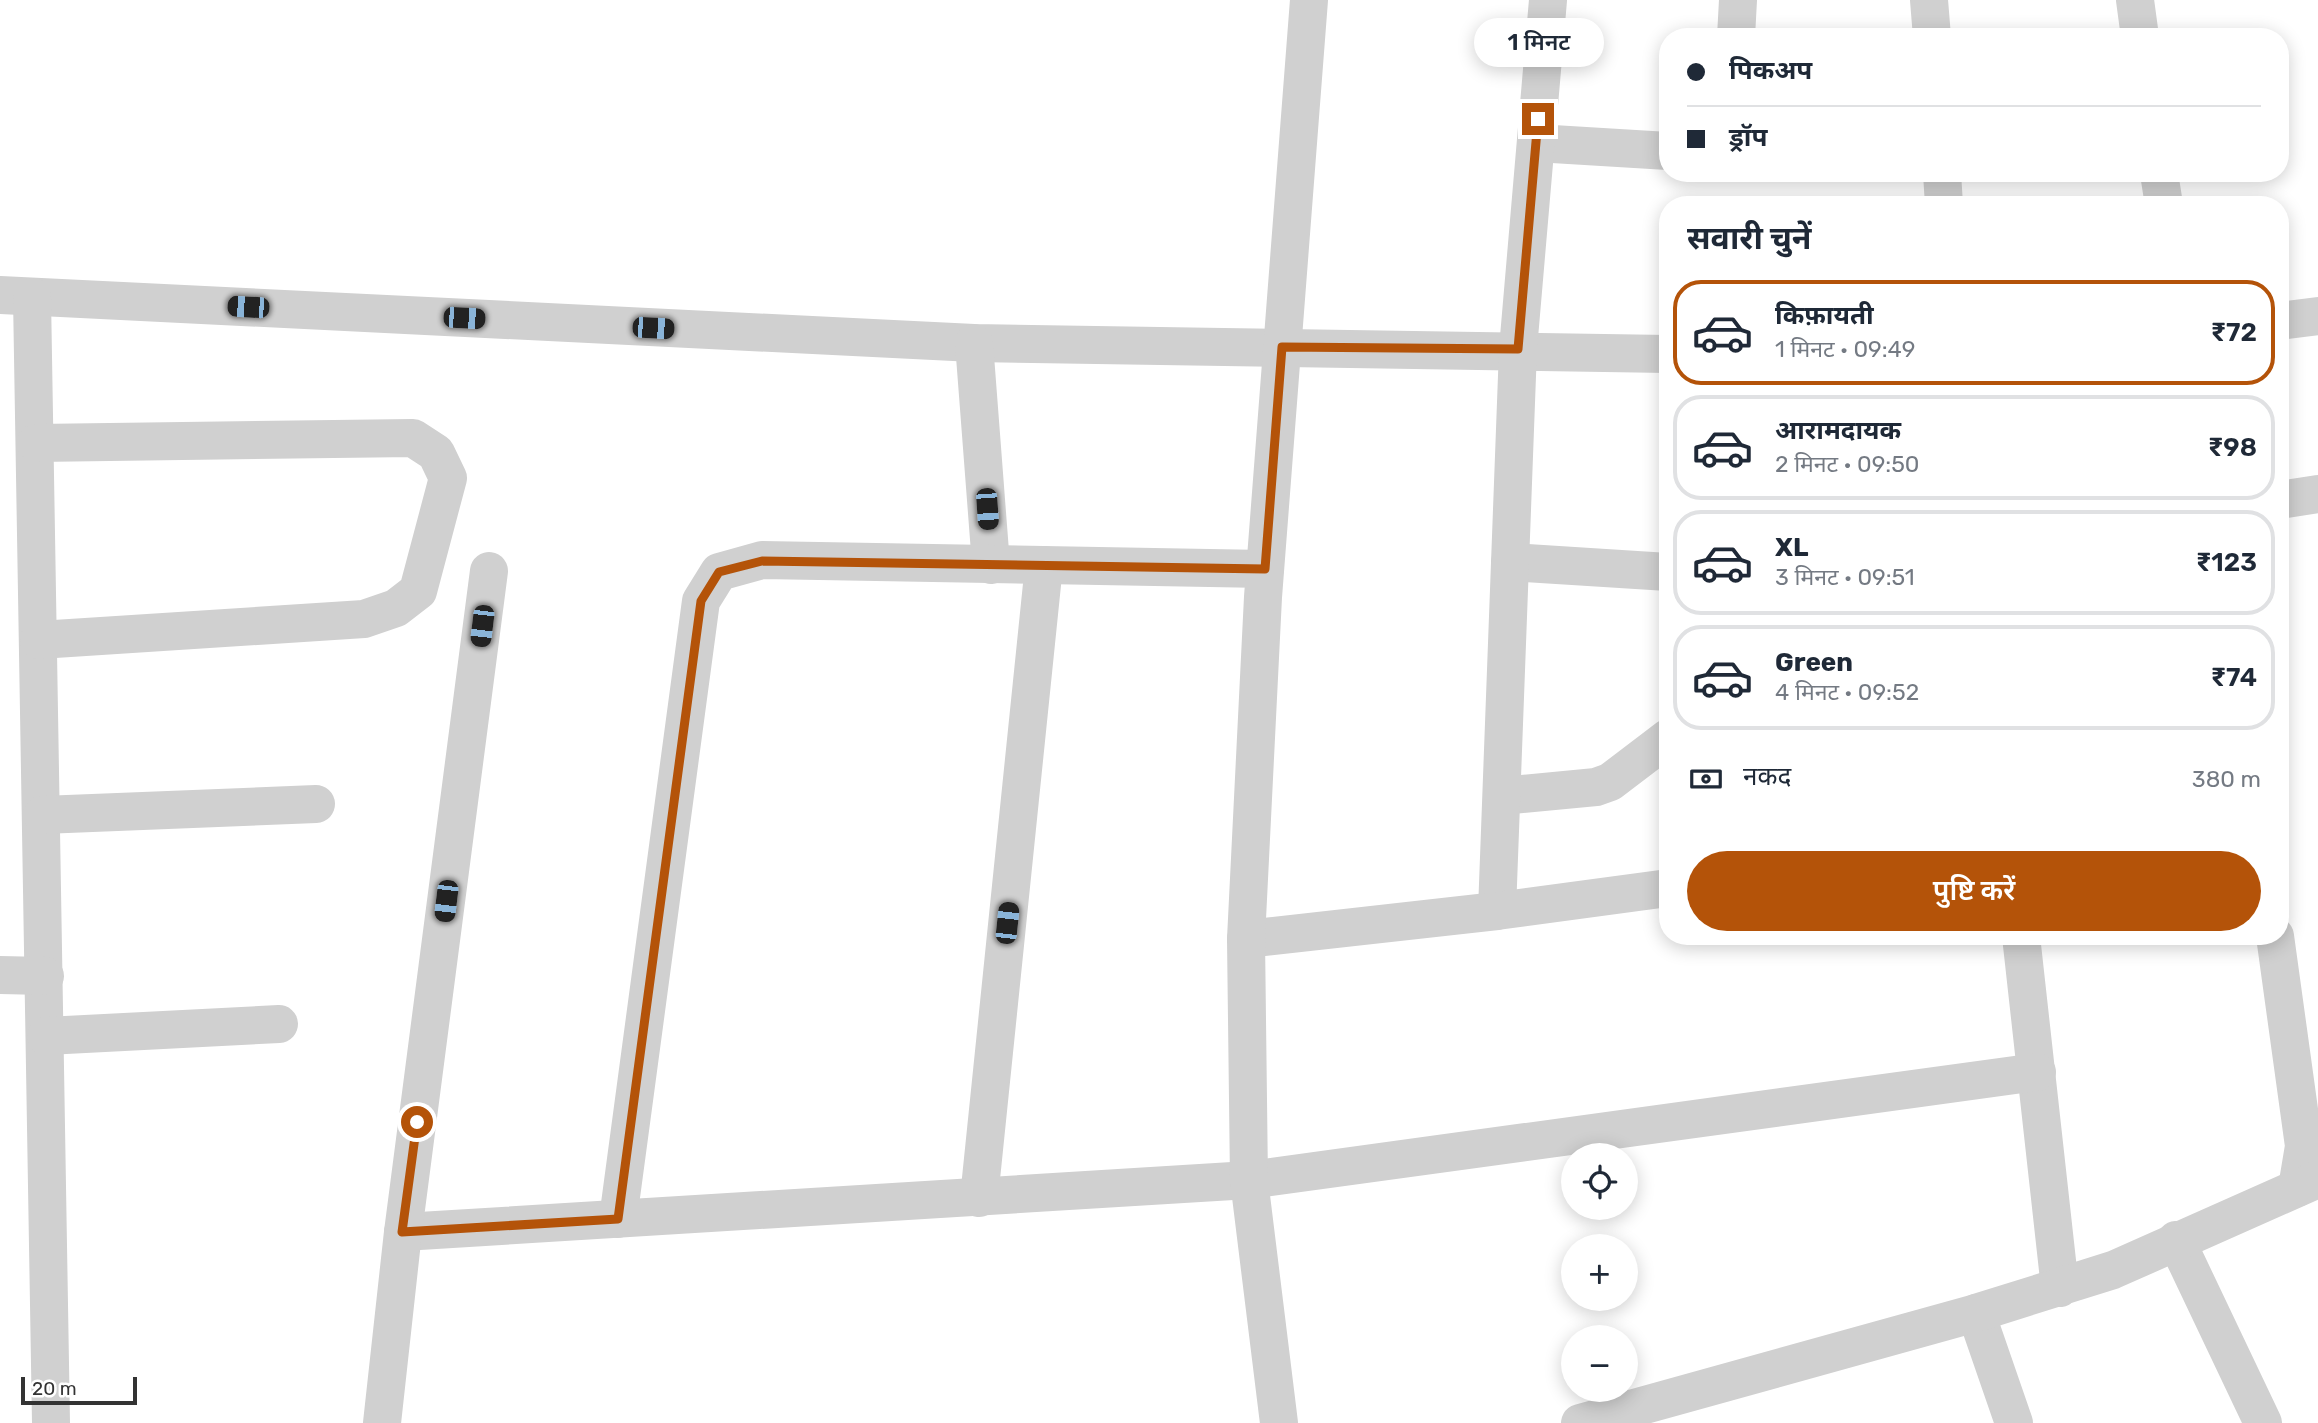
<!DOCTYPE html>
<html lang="hi">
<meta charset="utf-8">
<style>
body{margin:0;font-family:Rubik,"Noto Sans Devanagari",sans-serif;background:#f2f2f3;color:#1f2937;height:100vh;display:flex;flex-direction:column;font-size:26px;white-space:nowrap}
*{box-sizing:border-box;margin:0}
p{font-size:23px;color:#747a83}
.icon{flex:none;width:38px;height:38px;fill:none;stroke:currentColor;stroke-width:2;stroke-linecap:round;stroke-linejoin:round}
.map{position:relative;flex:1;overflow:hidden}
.drawer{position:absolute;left:1659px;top:196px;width:630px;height:749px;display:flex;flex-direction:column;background:#fff;border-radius:28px;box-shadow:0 4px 18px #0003}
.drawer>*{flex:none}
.top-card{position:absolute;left:1659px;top:28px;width:630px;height:154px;border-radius:28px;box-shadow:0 4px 18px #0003;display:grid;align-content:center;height:154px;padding:0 28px;background:#fff}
.fabs{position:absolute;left:1561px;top:1143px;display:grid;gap:14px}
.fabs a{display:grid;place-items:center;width:77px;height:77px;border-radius:50%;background:#fff;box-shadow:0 4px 18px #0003;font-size:35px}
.scale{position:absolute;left:21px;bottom:18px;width:116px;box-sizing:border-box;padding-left:7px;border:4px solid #333;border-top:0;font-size:19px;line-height:24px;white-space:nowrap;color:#333;-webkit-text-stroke:5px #fff;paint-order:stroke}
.end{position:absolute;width:32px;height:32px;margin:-16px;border:9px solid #b45309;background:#fff;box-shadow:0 0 0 4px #fff}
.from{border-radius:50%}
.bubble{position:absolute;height:49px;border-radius:24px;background:#fff;box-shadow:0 4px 18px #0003;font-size:23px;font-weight:600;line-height:49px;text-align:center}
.car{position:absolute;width:21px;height:42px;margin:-21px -10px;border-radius:9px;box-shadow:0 0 5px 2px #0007;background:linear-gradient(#222 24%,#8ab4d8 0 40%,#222 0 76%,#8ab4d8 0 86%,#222 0)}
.top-card b{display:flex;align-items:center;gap:24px;height:66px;font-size:26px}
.top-card b+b{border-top:2px solid #e0e1e3}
.top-card i{width:18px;height:18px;background:#1f2937}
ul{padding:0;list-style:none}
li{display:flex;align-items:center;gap:21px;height:105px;margin:0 14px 10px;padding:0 14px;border:4px solid #e0e1e3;border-radius:28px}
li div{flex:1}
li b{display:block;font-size:26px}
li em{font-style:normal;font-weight:600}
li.active{border-color:#b45309}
li>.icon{width:63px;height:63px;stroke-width:1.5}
h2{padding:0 28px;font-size:32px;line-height:84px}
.pay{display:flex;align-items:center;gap:18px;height:77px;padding:0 28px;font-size:26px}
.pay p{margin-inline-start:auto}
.action{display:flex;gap:14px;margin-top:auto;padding:14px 28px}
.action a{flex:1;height:80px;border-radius:42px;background:#b45309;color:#fff;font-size:28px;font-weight:600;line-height:80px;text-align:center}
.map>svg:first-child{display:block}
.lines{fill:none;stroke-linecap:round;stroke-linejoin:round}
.minor{stroke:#d0d0d0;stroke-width:38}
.route{stroke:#b45309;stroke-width:9}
</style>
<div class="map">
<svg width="2318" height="1423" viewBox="0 0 2318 1423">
<rect width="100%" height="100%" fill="#fff"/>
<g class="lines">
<g class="minor">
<polyline points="1929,0 1932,37"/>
<polyline points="2135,0 2140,37"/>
<polyline points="1736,37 1738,0"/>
<polyline points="1536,143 1668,151"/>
<polyline points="1942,173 1944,205"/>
<polyline points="2159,173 2164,205"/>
<polyline points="0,295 974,343 1668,354"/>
<polyline points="32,297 51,1423"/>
<polyline points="2280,321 2318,316"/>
<polyline points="974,343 991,565"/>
<polyline points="36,443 413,438 436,453 448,478 418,591 396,608 364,619 39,640"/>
<polyline points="2280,500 2318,494"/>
<polyline points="1510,562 1668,572"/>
<polyline points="1502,796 1596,787 1610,782 1668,738"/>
<polyline points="42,815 316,804"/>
<polyline points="1497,911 1518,349 1548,0"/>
<polyline points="2021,936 2060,1288"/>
<polyline points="2275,936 2304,1146 2297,1188"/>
<polyline points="1246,939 1497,911 1668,888"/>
<polyline points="0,975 45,976"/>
<polyline points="46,1036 279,1024"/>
<polyline points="979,1198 1044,565"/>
<polyline points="618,1219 701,601 719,572 762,560 1265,569"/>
<polyline points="403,1232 1249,1180 2037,1072"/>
<polyline points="2176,1240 2263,1423"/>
<polyline points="1976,1313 2014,1423"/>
<polyline points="382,1423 403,1232 489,571"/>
<polyline points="1279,1423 1249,1180 1246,939 1263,597 1309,0"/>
<polyline points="1580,1423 1976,1313 2113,1270 2318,1179"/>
</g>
</g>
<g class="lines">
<polyline class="route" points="417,1122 402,1232 618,1219 701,601 719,572 762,561 1265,569 1282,347 1518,349 1538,119"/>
</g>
</svg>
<div class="fabs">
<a><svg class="icon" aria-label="locate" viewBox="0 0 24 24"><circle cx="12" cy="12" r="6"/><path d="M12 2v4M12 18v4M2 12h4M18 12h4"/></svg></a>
<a>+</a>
<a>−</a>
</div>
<div class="scale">20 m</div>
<i class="end from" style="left:417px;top:1122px"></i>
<i class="end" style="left:1538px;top:119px"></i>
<div class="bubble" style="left:1474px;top:18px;width:130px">1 मिनट</div>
<i class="car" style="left:248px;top:307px;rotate:273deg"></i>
<i class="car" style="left:464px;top:318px;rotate:93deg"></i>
<i class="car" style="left:653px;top:328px;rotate:93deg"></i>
<i class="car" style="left:987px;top:509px;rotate:176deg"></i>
<i class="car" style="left:482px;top:626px;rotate:187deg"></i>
<i class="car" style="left:446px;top:901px;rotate:187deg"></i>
<i class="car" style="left:1007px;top:923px;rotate:6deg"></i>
<div class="top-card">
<b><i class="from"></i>पिकअप</b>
<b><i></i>ड्रॉप</b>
</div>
<section class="drawer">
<h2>सवारी चुनें</h2>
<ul>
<li class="active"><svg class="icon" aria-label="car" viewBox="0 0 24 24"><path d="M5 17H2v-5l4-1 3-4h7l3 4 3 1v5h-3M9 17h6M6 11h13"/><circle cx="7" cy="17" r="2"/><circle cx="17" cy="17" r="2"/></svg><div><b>किफ़ायती</b><p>1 मिनट · 09:49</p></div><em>₹72</em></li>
<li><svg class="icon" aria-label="car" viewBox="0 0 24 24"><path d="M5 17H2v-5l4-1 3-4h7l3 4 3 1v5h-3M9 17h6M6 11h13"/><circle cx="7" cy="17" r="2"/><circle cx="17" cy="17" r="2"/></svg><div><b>आरामदायक</b><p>2 मिनट · 09:50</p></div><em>₹98</em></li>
<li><svg class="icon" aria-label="car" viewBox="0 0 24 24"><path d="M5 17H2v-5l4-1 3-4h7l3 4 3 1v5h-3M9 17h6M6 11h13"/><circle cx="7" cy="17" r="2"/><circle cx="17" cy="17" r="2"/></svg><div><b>XL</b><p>3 मिनट · 09:51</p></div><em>₹123</em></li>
<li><svg class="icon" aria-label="car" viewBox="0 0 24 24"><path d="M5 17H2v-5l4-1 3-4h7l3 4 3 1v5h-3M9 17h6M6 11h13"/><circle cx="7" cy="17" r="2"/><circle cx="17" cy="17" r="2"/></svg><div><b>Green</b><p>4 मिनट · 09:52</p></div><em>₹74</em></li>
</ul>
<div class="pay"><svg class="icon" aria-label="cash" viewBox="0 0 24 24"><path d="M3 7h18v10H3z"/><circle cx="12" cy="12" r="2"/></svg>नकद<p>380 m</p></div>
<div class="action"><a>पुष्टि करें</a></div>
</section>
</div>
